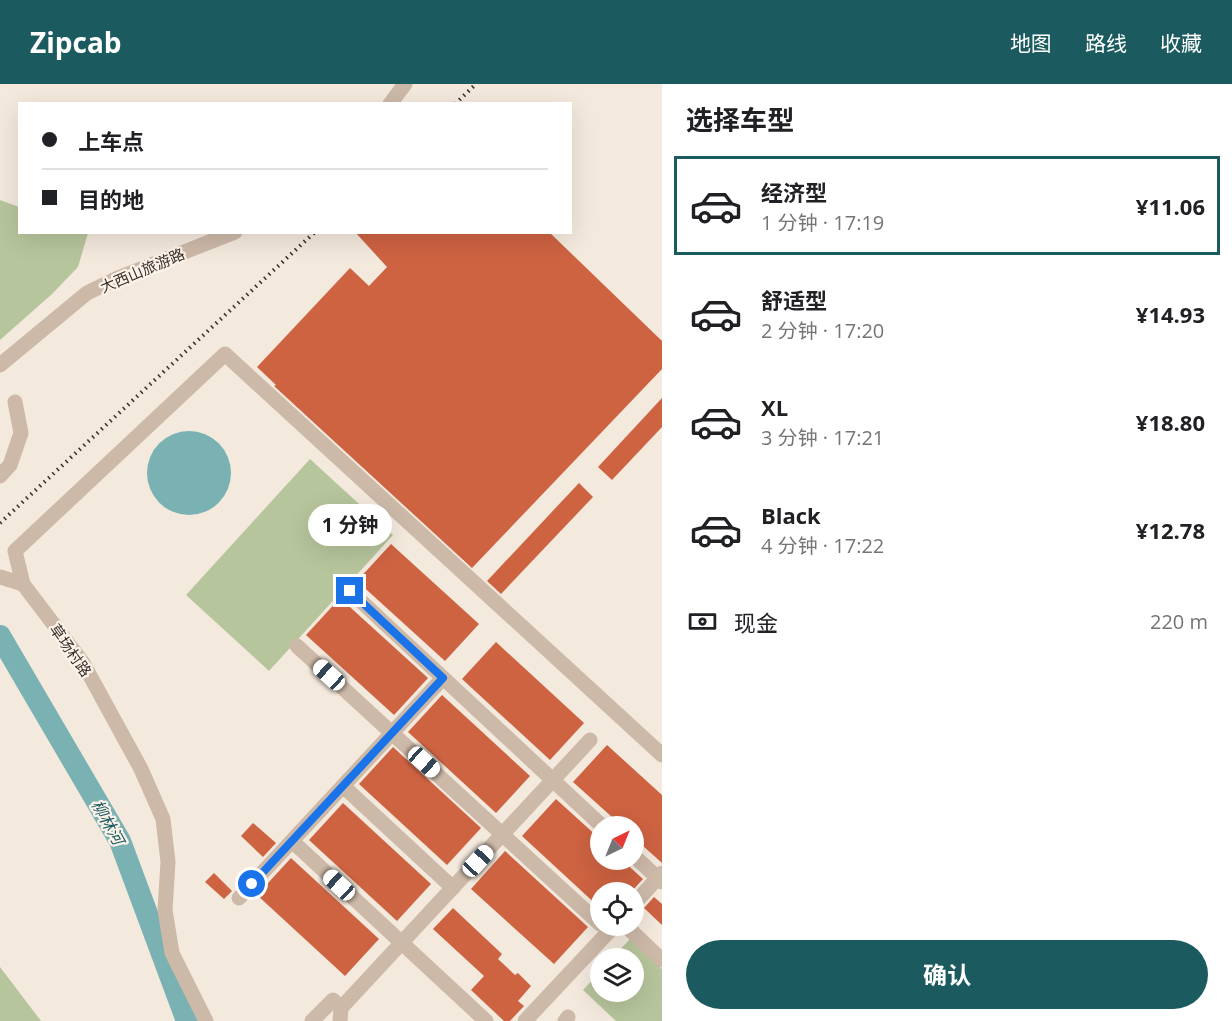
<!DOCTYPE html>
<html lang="zh">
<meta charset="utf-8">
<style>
body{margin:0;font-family:"Open Sans","Noto Sans SC",sans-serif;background:#f6f6f6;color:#202124;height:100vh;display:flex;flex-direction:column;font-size:22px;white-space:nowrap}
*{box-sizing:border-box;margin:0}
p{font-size:20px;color:#757577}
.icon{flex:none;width:33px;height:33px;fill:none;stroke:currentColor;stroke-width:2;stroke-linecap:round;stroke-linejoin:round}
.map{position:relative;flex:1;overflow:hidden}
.sheet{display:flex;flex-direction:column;background:#fff;width:570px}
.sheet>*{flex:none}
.guide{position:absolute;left:18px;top:18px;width:554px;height:132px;border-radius:0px;box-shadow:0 6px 24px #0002;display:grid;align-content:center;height:132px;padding:0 24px;background:#fff}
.needle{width:39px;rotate:43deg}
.fabs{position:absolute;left:590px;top:732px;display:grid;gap:12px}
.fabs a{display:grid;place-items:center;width:54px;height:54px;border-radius:50%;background:#fff;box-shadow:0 6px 24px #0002;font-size:30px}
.end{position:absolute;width:27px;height:27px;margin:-14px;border:8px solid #1a73e8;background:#fff;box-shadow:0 0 0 3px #fff}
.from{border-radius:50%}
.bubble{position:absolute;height:42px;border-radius:21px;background:#fff;box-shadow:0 6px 24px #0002;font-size:20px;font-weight:700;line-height:42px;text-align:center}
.car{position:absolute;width:18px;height:36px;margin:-18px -9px;border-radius:8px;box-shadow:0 0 4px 2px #0007;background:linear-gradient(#fff 24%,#345 0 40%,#fff 0 76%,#345 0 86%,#fff 0)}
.guide b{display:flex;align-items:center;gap:21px;height:57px;font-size:22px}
.guide b+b{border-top:2px solid #e0e0e0}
.guide i{width:15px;height:15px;background:#202124}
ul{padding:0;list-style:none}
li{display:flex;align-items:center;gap:18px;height:99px;margin:0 12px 9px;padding:0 12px;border:3px solid transparent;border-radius:0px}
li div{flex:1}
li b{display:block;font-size:22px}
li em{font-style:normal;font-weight:700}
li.current{border-color:#1b5b5f}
li>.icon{width:54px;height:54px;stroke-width:1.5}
h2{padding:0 24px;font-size:27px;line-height:72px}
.pay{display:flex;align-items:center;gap:15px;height:66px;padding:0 24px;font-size:22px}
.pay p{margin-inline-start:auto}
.action{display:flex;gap:12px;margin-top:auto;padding:12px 24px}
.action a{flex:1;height:69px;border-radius:36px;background:#1b5b5f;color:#fff;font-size:24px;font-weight:700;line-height:69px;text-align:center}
header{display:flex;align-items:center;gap:36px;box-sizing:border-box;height:84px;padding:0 30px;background:#1b5b5f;color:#fff}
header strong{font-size:28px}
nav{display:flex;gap:33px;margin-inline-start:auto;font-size:21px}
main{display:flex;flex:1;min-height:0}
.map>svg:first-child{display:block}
.green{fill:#b7c59c}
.water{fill:#7ab1b3}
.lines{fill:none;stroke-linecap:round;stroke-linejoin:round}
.river{stroke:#7ab1b3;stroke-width:22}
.building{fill:#ce6342}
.minor{stroke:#cdb9a8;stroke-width:15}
.rail{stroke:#3a2e29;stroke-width:4;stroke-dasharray:1.5 4.5;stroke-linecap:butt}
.route{stroke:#1a73e8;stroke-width:8}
.labels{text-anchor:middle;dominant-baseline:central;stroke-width:4.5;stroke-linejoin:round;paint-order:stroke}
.street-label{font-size:15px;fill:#3a2e29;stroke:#fbf3ea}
.water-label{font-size:16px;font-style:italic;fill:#1b5b5f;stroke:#fbf3ea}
</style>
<header>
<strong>Zipcab</strong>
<nav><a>地图</a><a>路线</a><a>收藏</a></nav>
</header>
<main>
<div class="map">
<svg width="662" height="937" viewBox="0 0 662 937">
<rect width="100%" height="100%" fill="#f4e9dd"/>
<g class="green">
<polygon points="0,116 19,123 20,148 88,149 78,183 52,210 0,256"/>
<polygon points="310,375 393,451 269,587 186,511"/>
<polygon points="630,855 662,885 662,937 616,937 583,906 600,888 600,908 633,908 633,874 612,874"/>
<polygon points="0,883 41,937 0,937"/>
</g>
<circle class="water" cx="189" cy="389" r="42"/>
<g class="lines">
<polyline class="river" points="0,552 120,757 187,937"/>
</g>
<g class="building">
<polygon points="355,148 549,148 662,257 662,285 472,484 274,302 276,301 257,283 350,184 369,202 387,183"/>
<polygon points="662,314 662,343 612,396 598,383"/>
<polygon points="579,399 593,413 501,510 487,497"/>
<polygon points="391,460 479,540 445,577 357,497"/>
<polygon points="340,514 428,594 394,631 306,551"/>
<polygon points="496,558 584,639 550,676 462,595"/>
<polygon points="442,611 530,692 496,729 408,648"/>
<polygon points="607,661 662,711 662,779 633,753 633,742 622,742 573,698"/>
<polygon points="393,663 481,744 447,781 359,700"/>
<polygon points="556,715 600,755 600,776 622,776 643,795 631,808 600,808 600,824 522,752"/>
<polygon points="343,719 431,800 397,837 309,756"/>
<polygon points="253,739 276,759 263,773 241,752"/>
<polygon points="505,767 588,843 554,880 471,805"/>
<polygon points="291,774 379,855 345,892 257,811"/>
<polygon points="214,789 232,807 224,815 205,798"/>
<polygon points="654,813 662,820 662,841 644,824"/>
<polygon points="453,824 502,870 498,875 515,891 518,889 531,902 518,917 524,922 510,937 504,937 471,906 484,892 433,845"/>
</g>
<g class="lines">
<g class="minor">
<polyline points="390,20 405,0"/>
<polyline points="0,281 87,209 118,194 235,148"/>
<polyline points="0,392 10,381 21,349 15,318"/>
<polyline points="0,493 23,500"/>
<polyline points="350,507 602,742"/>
<polyline points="297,562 600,840"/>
<polyline points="343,702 453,804"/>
<polyline points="292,757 486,937"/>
<polyline points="633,771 662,798"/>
<polyline points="239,814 443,594"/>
<polyline points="633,821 662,789"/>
<polyline points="626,842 662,876"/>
<polyline points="341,924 590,656"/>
<polyline points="206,937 172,869 165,826 168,778 163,735 141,685 83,579 23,500 15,467 225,270 662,671"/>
<polyline points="312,937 333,916 341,924 340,937"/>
<polyline points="525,937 614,842"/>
<polyline points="565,937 568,933"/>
</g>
<g class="rail">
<polyline points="455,20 476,0"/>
<polyline points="0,439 315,148"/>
</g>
</g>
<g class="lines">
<polyline class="route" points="252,800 443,594 350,507"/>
</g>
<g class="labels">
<g class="street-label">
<text transform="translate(142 186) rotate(-23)">大西山旅游路</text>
<text transform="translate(71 566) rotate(55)">草场村路</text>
</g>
<g class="water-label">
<text transform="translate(108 738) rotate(61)">柳林河</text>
</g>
</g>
</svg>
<div class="fabs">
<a><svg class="needle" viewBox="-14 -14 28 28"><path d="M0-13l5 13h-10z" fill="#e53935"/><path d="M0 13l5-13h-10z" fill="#757577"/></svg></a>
<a><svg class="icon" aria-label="locate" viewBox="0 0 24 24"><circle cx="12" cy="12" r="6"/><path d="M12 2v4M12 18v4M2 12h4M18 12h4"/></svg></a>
<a><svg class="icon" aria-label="layers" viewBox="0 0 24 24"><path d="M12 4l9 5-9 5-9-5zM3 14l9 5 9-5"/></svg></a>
</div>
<i class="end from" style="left:252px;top:800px"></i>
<i class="end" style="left:350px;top:507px"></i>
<div class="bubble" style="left:308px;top:420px;width:84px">1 分钟</div>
<i class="car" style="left:329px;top:591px;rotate:312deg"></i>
<i class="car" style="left:424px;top:678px;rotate:132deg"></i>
<i class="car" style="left:478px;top:777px;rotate:43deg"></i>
<i class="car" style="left:339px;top:801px;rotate:313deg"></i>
<div class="guide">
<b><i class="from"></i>上车点</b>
<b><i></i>目的地</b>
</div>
</div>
<section class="sheet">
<h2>选择车型</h2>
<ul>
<li class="current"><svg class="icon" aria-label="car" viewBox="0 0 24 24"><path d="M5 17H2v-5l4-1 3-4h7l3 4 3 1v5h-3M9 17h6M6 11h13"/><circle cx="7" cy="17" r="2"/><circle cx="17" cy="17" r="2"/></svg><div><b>经济型</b><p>1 分钟 · 17:19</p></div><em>¥11.06</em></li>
<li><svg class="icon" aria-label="car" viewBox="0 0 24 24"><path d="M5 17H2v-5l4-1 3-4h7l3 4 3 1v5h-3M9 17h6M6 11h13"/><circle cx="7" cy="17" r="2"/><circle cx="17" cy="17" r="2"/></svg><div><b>舒适型</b><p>2 分钟 · 17:20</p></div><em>¥14.93</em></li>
<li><svg class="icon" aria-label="car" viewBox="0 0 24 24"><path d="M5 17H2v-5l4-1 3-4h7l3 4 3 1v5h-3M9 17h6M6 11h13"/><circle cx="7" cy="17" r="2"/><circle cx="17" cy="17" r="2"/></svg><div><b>XL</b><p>3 分钟 · 17:21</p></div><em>¥18.80</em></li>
<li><svg class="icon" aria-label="car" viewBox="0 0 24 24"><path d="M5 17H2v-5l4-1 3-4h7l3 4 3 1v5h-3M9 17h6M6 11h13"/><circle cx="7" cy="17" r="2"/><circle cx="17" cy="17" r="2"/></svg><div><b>Black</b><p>4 分钟 · 17:22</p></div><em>¥12.78</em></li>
</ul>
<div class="pay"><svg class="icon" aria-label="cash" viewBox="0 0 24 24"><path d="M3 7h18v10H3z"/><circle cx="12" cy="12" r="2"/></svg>现金<p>220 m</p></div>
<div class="action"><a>确认</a></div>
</section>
</main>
